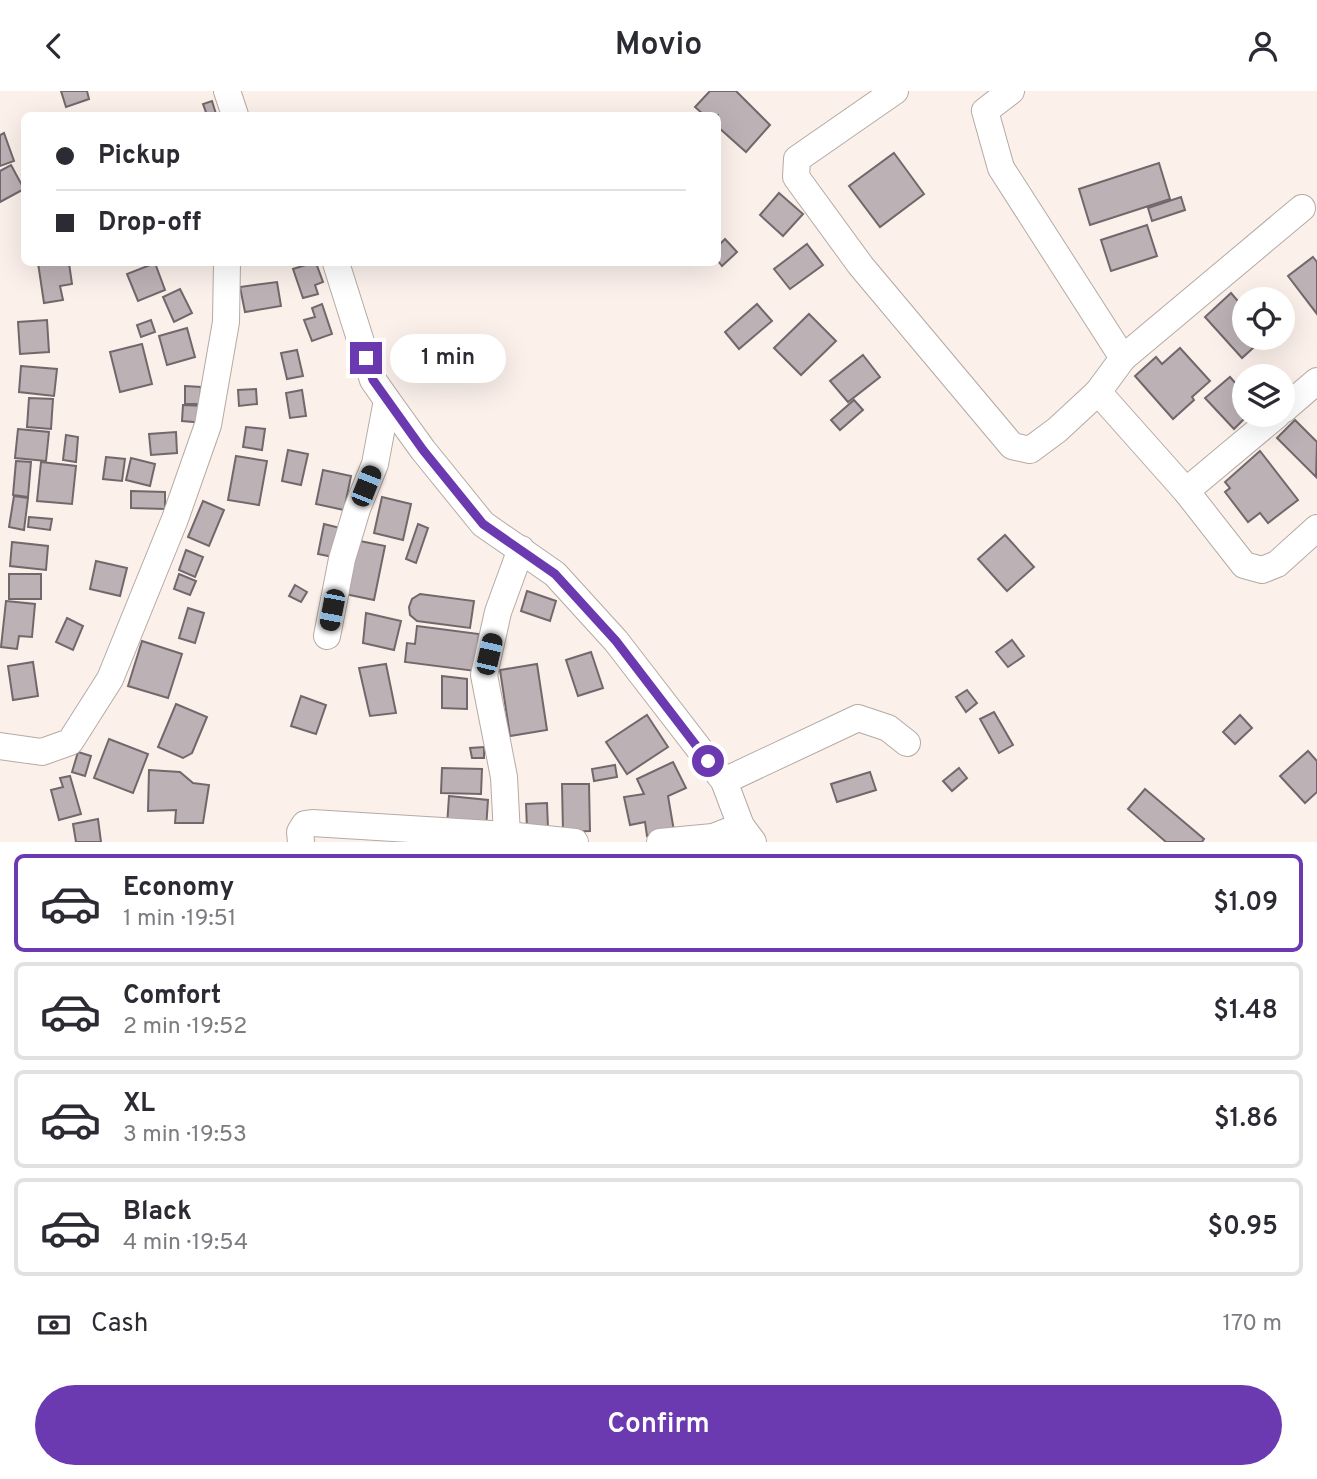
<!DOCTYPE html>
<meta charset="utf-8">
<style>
body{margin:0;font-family:Overpass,sans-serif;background:#f2f2f3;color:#2b2b33;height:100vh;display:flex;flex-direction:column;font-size:26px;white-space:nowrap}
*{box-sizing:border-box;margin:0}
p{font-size:23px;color:#7c7c81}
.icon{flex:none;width:38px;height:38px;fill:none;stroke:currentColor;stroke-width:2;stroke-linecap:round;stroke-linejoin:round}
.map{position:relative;height:751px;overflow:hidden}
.panel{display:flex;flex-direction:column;background:#fff;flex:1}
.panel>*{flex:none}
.guide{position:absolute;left:21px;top:21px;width:700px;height:154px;border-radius:10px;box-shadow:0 7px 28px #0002;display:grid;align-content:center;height:154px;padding:0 35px;background:#fff}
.fabs{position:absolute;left:1232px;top:196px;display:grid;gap:14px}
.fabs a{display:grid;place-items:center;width:63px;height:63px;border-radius:50%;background:#fff;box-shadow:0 7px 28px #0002;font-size:35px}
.end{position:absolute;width:32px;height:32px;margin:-16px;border:9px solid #6b39b0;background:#fff;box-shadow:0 0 0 4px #fff}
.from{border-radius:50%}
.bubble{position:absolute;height:49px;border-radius:24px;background:#fff;box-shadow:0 7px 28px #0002;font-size:23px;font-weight:600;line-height:49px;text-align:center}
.car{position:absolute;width:21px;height:42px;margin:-21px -10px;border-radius:9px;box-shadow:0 0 5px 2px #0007;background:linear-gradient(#222 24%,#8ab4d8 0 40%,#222 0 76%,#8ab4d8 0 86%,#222 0)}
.guide b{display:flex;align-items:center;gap:24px;height:66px;font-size:26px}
.guide b+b{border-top:2px solid #e1e1e2}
.guide i{width:18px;height:18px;background:#2b2b33}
ul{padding:12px 0 0;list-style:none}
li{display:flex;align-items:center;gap:21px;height:98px;margin:0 14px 10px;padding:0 21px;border:4px solid #e1e1e2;border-radius:10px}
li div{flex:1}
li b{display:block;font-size:26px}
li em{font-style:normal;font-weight:600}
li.selected{border-color:#6b39b0}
li>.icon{width:63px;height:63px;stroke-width:1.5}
.pay{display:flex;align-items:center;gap:18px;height:77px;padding:0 35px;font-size:26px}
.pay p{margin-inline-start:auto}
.action{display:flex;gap:14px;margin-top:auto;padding:14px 35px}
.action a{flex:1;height:80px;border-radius:42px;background:#6b39b0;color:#fff;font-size:28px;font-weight:600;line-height:80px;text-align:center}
header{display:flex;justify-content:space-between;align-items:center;height:91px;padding:0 35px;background:#fff;font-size:32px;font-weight:600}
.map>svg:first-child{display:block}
.building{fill:#bcb1b5;stroke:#72686c;stroke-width:2}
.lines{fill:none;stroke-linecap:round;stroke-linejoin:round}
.minor-casing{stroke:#b4aaa5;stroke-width:28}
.minor{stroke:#fff;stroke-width:26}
.route{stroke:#6b39b0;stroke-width:9}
</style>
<header><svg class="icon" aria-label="back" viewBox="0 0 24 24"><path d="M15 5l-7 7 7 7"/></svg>Movio<svg class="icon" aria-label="person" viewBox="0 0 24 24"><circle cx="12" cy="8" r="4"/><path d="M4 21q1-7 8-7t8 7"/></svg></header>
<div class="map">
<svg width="1317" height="751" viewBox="0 0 1317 751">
<rect width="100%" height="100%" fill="#fbf0ea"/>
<g class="building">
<polygon points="61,0 87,0 89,8 66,16"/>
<polygon points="710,0 736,0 770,34 746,61 718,36 718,24 704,24 695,16"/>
<polygon points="212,10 216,23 207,24 203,13"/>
<polygon points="4,42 14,70 0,75 0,44"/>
<polygon points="894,62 924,103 880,136 849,95"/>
<polygon points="1159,72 1170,108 1090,134 1079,98"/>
<polygon points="11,74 24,98 0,111 0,80"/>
<polygon points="779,102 803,123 783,145 760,124"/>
<polygon points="1181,106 1185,119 1152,130 1148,117"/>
<polygon points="1147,134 1157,165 1111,180 1101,149"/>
<polygon points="725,148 737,161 722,175 718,170 718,155"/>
<polygon points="807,153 823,174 790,198 774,178"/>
<polygon points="1313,166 1317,171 1317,223 1288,185"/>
<polygon points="38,172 69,172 72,193 60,195 63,209 44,212"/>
<polygon points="155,172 165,199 138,210 127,183"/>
<polygon points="312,172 316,172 323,191 315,194 318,203 303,207 293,178"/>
<polygon points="277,191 281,215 245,221 240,196"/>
<polygon points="180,198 192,222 174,231 163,206"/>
<polygon points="1231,202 1244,217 1244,247 1264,247 1242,267 1205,226"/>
<polygon points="322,213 332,243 312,250 304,229 315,226 312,217"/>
<polygon points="757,213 772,230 739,258 725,241"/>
<polygon points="809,223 836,250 801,284 774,257"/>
<polygon points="47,229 49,261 20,263 18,231"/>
<polygon points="151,229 155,241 141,246 137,234"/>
<polygon points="187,237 195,266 167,274 159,245"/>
<polygon points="142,253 152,293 120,301 110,261"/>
<polygon points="1180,257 1210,290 1192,306 1194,309 1173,328 1135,285 1156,266 1162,273"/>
<polygon points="297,259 303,285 287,288 281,262"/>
<polygon points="863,264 880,286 848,311 830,290"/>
<polygon points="21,275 57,278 54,305 19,301"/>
<polygon points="1230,286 1244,302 1244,324 1248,324 1234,338 1205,307"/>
<polygon points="185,295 201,296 200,313 185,313"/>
<polygon points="256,298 257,313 239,315 238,299"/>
<polygon points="302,299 306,325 290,327 286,302"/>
<polygon points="29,307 53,308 51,338 27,336"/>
<polygon points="854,309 863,319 840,339 831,329"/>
<polygon points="183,314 206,315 205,332 182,330"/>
<polygon points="1295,329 1317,351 1316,386 1277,347"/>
<polygon points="246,336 265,338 262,359 243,356"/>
<polygon points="18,338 49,341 46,370 15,367"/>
<polygon points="176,341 177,362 151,364 149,343"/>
<polygon points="66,344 78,346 76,371 63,369"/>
<polygon points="288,359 308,363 301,394 282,390"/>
<polygon points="1260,360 1298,409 1268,432 1260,422 1248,431 1225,401 1230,397 1225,391"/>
<polygon points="236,365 267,370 259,414 228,409"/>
<polygon points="106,366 125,368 122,390 103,388"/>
<polygon points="131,367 155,373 150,395 126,389"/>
<polygon points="16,370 31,371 28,406 13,404"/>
<polygon points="41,371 76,375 72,413 37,410"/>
<polygon points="323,379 351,385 344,419 316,413"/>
<polygon points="131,400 165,401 165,418 131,417"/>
<polygon points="14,405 28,407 24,439 9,436"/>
<polygon points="382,406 411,413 403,449 374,442"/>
<polygon points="203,410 224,419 209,455 188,446"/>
<polygon points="29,426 52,428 50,439 28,436"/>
<polygon points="324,433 344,438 338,467 318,463"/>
<polygon points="418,433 428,437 416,472 406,468"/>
<polygon points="1005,444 1034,476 1007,500 978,468"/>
<polygon points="350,448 385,455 374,509 340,502"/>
<polygon points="12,451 48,455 46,479 10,475"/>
<polygon points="186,459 203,466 195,486 179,479"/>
<polygon points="96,470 127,477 120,505 90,498"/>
<rect x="9" y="483" width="32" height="25"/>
<polygon points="179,483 196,490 190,504 174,498"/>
<polygon points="295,494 307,501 301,511 289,505"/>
<polygon points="527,500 556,510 550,530 521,520"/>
<polygon points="420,503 474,510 470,537 417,530 410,524 409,516 412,508"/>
<polygon points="6,510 35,513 32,546 19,545 17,558 1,556"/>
<polygon points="188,517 204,522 195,552 179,547"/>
<polygon points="366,522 401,530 394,559 363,552"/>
<polygon points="67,527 83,535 73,559 56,551"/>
<polygon points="417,535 479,543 475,580 405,571 407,552 415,553"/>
<polygon points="1012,549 1024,565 1008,576 996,561"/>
<polygon points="142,550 182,563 168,607 128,595"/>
<polygon points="591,561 603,597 578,605 566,569"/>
<polygon points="33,571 38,605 13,609 8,575"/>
<polygon points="386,573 396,622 370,625 359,577"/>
<polygon points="537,573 547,639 510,645 500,579"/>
<polygon points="442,585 467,588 467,618 442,617"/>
<polygon points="967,599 977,612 966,621 956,606"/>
<polygon points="301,605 326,614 316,643 291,635"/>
<polygon points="176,613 207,626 192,662 183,667 158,656"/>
<polygon points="994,621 1013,654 999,662 980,628"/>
<polygon points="647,624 668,656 627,683 606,651"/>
<polygon points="1240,624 1252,637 1235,653 1223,641"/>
<polygon points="109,648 148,663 133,702 94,687"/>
<polygon points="484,656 484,667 472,667 470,657"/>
<polygon points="1308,660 1317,670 1317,701 1305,712 1280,685"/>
<polygon points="78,661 91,665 85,685 72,681"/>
<polygon points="673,671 686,697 668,705 674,740 647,745 645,731 630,734 624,706 644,703 637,688"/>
<polygon points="615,674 617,686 594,690 592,678"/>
<polygon points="442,677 482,678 481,703 441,702"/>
<polygon points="959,677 967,687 952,700 943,690"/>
<polygon points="149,679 180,681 193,692 209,694 203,732 175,732 176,719 148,720"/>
<polygon points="870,681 876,699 837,711 831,693"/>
<polygon points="70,685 81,723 59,729 51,699 63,696 60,687"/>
<polygon points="562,693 589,693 590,740 563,741"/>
<polygon points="1145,698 1204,748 1202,751 1166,751 1128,718"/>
<polygon points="449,705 488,709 486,738 447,735"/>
<polygon points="547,712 548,737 527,738 526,713"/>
<polygon points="98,728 101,751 76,751 73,733"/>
</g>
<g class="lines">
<defs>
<g id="minor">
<polyline points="227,0 235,24"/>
<polyline points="895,0 797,68 796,86 861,175 1012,355 1030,359 1057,339 1098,301 1186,400 1244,474 1262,479 1277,473 1317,437"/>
<polyline points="1011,0 985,20 1001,77 1123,267"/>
<polyline points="336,172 373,289 387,309 423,359 483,433 555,483 616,550 724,690 741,735 753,751"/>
<polyline points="1098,301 1123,267 1302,117"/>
<polyline points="1283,319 1317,290"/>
<polyline points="1186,400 1277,324"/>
<polyline points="521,458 498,521 484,584 504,686 507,744 575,751"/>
<polyline points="327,545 342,468 357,418 375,373 387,309"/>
<polyline points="0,655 42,661 70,651 110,588 175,428 208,334 226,231 227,172"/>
<polyline points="724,690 858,627 888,637 907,652"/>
<polyline points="301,751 300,741 305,733 312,732 507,744"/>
<polyline points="660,751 713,746 741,735"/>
</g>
</defs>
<use href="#minor" class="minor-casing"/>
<use href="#minor" class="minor"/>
</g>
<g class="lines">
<polyline class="route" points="366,267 373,289 423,359 483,433 555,483 616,550 708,670"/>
</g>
</svg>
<div class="fabs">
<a><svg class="icon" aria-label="locate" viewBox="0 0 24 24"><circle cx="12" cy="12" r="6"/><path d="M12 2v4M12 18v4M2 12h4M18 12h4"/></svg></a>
<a><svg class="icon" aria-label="layers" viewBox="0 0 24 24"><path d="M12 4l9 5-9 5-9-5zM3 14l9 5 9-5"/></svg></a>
</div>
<i class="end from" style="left:708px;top:670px"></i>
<i class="end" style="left:366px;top:267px"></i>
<div class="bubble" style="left:390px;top:243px;width:116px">1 min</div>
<i class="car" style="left:366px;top:395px;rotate:22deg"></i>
<i class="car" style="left:332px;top:519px;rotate:191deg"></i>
<i class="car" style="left:489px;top:563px;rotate:13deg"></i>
<div class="guide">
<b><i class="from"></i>Pickup</b>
<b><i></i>Drop-off</b>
</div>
</div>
<section class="panel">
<ul>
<li class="selected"><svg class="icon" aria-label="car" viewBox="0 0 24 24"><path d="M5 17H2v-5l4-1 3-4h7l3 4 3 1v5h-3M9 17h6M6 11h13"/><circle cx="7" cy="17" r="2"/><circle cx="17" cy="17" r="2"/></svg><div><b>Economy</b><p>1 min · 19:51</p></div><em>$1.09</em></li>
<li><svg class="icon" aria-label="car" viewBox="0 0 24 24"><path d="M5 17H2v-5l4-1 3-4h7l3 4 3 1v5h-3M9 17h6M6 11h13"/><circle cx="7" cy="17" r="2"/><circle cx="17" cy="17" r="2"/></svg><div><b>Comfort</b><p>2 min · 19:52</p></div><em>$1.48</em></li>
<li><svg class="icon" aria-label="car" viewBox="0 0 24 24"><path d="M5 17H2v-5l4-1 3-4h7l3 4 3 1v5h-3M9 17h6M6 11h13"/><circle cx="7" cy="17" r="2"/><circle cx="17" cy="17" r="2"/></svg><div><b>XL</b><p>3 min · 19:53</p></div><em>$1.86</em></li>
<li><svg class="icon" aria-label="car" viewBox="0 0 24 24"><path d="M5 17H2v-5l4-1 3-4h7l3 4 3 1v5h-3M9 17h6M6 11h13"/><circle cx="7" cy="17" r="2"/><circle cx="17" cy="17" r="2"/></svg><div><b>Black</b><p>4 min · 19:54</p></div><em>$0.95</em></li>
</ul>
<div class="pay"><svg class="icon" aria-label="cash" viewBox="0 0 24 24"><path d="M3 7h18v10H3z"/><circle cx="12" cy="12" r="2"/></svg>Cash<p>170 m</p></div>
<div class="action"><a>Confirm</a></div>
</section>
